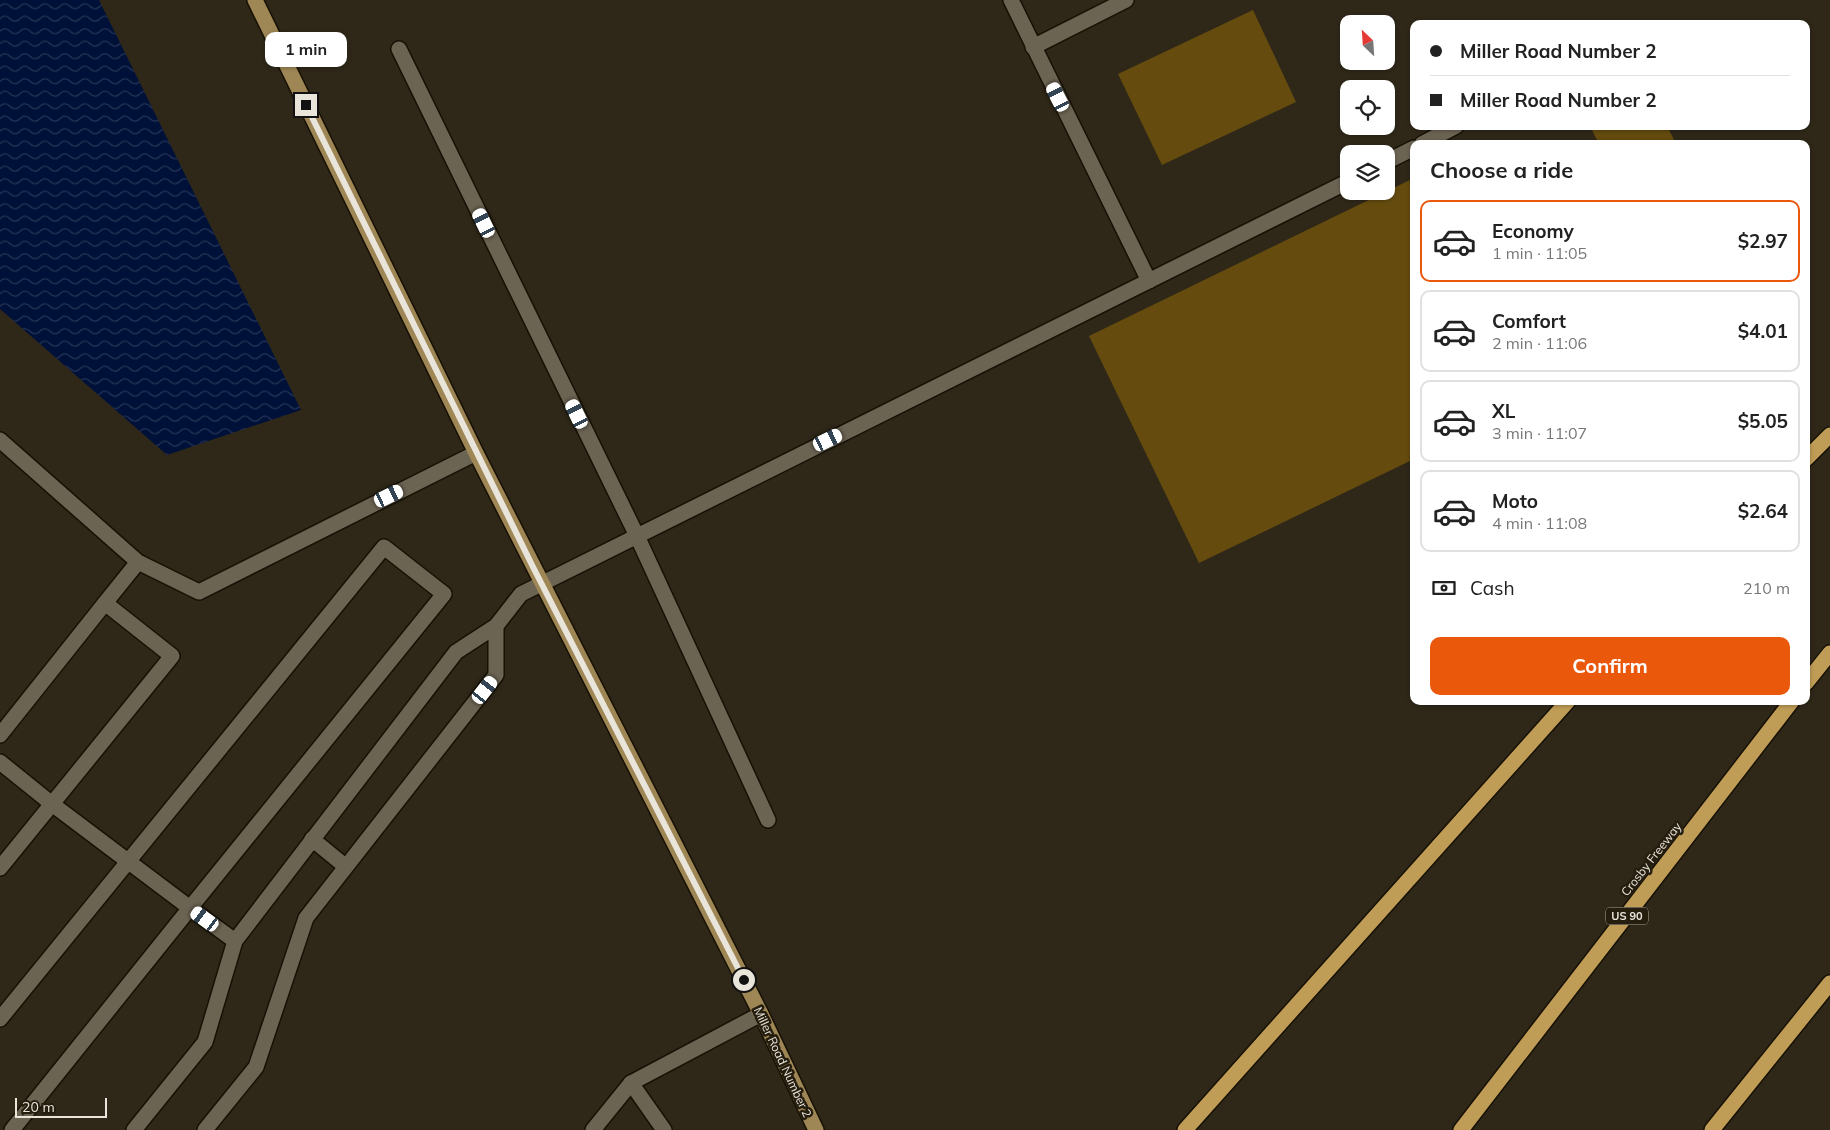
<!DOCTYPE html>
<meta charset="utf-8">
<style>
body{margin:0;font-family:Mulish,sans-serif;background:#f2f2f2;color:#222;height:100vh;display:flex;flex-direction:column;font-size:19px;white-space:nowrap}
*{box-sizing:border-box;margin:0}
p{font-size:16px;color:#767676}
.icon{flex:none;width:28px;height:28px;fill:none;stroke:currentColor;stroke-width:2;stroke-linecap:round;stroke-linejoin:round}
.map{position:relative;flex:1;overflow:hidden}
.panel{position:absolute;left:1410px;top:140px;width:400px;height:565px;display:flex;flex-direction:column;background:#fff;border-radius:10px;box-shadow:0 1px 4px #0004}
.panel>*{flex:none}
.guide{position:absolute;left:1410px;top:20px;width:400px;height:110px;border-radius:10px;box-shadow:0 1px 4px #0004;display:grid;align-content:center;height:110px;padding:0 20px;background:#fff}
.needle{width:32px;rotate:335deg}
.buttons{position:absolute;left:1340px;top:15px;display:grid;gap:10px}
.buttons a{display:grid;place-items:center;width:55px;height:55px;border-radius:10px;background:#fff;box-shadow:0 1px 4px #0004;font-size:25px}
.scale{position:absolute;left:15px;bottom:12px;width:92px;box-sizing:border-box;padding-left:5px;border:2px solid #eae5db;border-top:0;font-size:14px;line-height:18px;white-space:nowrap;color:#eae5db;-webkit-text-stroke:4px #251e0f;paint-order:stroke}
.end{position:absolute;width:22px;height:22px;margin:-11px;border:6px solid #eae5db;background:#111;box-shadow:0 0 0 2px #111}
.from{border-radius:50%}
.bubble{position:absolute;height:35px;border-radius:10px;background:#fff;box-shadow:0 1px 4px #0004;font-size:16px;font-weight:700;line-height:35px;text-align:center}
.car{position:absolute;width:15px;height:30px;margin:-15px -8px;border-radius:6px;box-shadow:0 0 4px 1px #0007;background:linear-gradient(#fff 24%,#345 0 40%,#fff 0 76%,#345 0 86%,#fff 0)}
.guide b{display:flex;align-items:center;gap:18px;height:48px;font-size:19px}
.guide b+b{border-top:1px solid #e0e0e0}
.guide i{width:12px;height:12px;background:#222}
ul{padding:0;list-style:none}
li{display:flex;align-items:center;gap:15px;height:82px;margin:0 10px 8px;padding:0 10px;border:2px solid #e0e0e0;border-radius:10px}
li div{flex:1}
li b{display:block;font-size:19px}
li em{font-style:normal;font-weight:700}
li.on{border-color:#ea580c}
li>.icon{width:45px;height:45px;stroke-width:1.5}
h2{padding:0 20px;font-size:22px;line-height:60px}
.pay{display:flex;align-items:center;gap:12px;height:55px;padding:0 20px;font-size:19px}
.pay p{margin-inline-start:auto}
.action{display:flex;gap:10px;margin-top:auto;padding:10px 20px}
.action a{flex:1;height:58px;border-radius:10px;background:#ea580c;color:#fff;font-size:20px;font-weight:700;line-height:58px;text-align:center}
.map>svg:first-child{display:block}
.water{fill:url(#water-waves)}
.building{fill:#654c0e}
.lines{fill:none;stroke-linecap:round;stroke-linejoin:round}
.minor-casing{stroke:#171104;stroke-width:18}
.major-casing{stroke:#171104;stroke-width:18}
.highway-casing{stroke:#171104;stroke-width:18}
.minor{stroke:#6c6453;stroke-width:15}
.major{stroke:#9e8655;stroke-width:15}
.highway{stroke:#c09d57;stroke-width:15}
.route{stroke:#eae5db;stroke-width:6}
.labels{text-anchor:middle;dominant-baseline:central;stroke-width:5;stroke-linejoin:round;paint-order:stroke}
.shield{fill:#251e0f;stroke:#afa99e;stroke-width:1}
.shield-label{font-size:11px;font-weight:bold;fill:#eae5db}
.street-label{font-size:12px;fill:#eae5db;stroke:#251e0f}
</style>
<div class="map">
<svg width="1830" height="1130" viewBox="0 0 1830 1130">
<defs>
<pattern id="water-waves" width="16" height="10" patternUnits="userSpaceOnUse" patternTransform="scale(1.25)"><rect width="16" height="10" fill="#001139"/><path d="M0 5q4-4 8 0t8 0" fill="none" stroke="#253455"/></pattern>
</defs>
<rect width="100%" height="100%" fill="#2f2819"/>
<polygon class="water" points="0,0 99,0 301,410 167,455 0,309"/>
<g class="building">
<polygon points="1253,10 1296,102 1162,165 1118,74"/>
<polygon points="1590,126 1667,126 1676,144 1599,144"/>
<polygon points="1414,178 1414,459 1199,563 1089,336"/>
</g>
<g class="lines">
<defs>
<g id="minor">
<polyline points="1011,0 1149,281"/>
<polyline points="1033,47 1126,0"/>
<polyline points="399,49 637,536 768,820"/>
<polyline points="1422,144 1456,126"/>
<polyline points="1386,162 1414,148"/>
<polyline points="0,440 138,562 199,592 476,453"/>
<polyline points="105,603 138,562"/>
<polyline points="0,735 105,603 172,656 0,868"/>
<polyline points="0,762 52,804 190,908 12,1130"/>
<polyline points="312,839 345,866"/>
<polyline points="0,1019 384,547 444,594 190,908 235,941"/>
<polyline points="631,1083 664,1130"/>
<polyline points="134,1130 205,1042 235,941 456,652 496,626 521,594 1349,181"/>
<polyline points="205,1130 256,1067 306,918 496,675 496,626"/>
<polyline points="593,1130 631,1083 761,1014"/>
</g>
<polyline id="major" points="255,0 476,453 761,1014 816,1130"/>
<g id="highway">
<polyline points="1806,459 1830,435"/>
<polyline points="1806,683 1830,653"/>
<polyline points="1185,1130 1568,701"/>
<polyline points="1461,1130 1792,701"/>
<polyline points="1712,1130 1830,983"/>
</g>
</defs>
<use href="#minor" class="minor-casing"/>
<use href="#major" class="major-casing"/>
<use href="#highway" class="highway-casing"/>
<use href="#minor" class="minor"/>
<use href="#major" class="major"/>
<use href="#highway" class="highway"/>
</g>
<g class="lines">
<polyline class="route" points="306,105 533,567 744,980"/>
</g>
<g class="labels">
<rect class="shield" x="1606" y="907.5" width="42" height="17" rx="4"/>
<g class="shield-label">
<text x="1627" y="916">US 90</text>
</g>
<g class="street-label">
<text transform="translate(1651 859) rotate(-52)">Crosby Freeway</text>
<text transform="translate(783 1062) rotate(65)">Miller Road Number 2</text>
</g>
</g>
</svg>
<div class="buttons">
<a><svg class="needle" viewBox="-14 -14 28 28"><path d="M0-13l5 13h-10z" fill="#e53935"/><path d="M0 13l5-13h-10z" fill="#767676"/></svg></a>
<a><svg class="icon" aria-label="locate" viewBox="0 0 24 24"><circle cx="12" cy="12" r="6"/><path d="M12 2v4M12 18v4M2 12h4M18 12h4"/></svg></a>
<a><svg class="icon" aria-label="layers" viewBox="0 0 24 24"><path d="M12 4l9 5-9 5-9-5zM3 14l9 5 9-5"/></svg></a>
</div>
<div class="scale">20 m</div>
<i class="end from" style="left:744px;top:980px"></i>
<i class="end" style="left:306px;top:105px"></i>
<div class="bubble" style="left:265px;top:32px;width:82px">1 min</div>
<i class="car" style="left:1058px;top:97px;rotate:333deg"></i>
<i class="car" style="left:484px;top:223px;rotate:334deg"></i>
<i class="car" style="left:577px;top:414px;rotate:334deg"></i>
<i class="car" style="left:828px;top:440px;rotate:64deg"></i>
<i class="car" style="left:389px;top:496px;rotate:64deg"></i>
<i class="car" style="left:485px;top:690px;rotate:38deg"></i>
<i class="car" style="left:205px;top:919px;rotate:306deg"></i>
<div class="guide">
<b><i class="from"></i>Miller Road Number 2</b>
<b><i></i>Miller Road Number 2</b>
</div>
<section class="panel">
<h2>Choose a ride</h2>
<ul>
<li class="on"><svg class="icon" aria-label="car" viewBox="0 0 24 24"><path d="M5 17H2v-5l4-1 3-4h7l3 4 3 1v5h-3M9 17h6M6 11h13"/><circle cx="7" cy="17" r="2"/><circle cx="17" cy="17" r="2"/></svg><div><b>Economy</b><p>1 min · 11:05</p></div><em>$2.97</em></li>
<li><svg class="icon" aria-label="car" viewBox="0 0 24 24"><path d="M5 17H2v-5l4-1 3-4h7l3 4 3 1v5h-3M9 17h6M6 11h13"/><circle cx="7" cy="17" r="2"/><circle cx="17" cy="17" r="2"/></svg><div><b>Comfort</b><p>2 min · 11:06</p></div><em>$4.01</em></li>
<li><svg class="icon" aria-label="car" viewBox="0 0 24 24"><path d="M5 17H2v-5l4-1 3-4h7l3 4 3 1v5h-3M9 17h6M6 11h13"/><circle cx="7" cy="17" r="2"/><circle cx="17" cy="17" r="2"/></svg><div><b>XL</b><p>3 min · 11:07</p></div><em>$5.05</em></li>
<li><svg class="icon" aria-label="car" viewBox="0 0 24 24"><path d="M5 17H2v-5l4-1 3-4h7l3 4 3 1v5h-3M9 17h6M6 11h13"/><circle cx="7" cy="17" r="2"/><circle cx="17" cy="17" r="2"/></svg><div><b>Moto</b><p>4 min · 11:08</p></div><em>$2.64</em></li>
</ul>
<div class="pay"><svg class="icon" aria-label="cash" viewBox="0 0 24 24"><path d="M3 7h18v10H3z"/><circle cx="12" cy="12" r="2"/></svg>Cash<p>210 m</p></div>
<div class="action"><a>Confirm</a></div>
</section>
</div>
